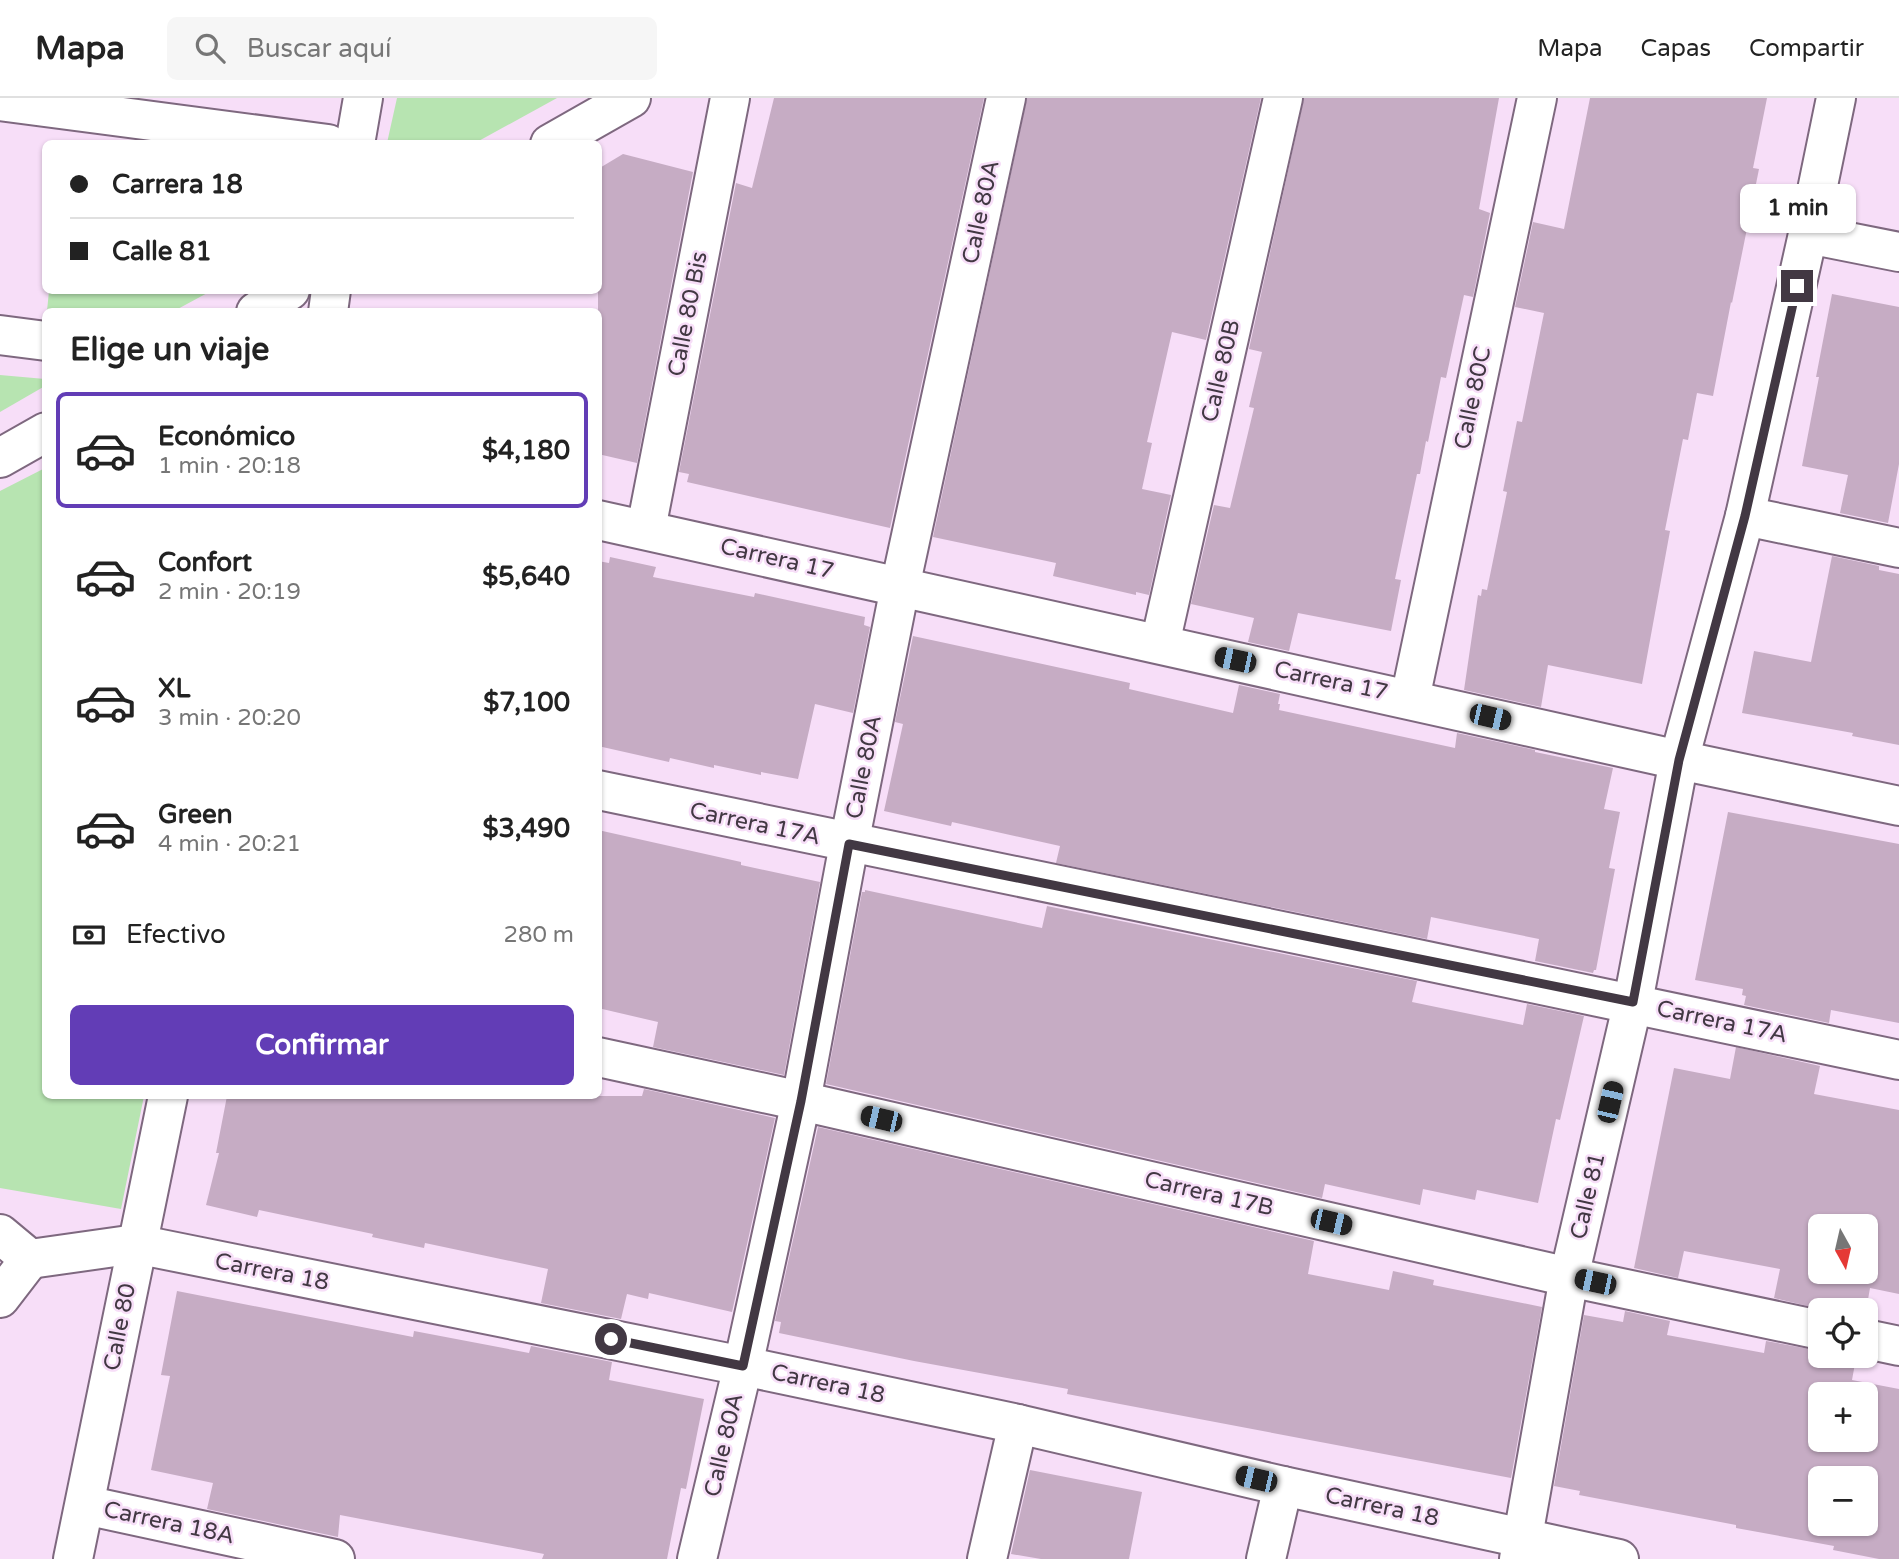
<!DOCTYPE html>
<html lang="es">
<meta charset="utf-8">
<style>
body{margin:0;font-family:"Varela Round",sans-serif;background:#f6f6f6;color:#222;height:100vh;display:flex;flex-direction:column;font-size:26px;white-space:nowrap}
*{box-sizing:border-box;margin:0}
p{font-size:23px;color:#767676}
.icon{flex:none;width:38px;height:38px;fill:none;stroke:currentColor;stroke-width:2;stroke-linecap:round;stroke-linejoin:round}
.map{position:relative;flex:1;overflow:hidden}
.details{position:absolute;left:42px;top:210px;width:560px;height:791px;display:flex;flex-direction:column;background:#fff;border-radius:10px;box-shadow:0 2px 5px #0004}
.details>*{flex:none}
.guide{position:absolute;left:42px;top:42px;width:560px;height:154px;border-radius:10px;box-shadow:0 2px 5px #0004;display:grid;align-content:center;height:154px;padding:0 28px;background:#fff}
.needle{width:46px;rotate:172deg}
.tools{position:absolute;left:1808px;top:1116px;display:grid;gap:14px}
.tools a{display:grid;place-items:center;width:70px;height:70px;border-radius:10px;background:#fff;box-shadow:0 2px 5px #0004;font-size:35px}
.end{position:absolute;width:32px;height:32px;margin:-16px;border:9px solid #423843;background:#fff;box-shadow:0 0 0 4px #fff}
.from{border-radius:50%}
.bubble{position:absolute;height:49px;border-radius:10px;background:#fff;box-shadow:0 2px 5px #0004;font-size:23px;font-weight:700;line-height:49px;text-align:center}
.car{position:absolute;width:21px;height:42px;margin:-21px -10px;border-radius:9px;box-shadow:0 0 5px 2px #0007;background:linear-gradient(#222 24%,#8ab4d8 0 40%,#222 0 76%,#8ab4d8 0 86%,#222 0)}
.guide b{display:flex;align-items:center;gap:24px;height:66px;font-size:26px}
.guide b+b{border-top:2px solid #e0e0e0}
.guide i{width:18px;height:18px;background:#222}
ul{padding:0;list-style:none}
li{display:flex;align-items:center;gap:21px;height:116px;margin:0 14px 10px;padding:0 14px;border:4px solid transparent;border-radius:10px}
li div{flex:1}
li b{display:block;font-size:26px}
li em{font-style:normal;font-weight:700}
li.selected{border-color:#623db6}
li>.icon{width:63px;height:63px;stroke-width:1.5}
h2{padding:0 28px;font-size:32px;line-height:84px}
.pay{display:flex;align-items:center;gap:18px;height:77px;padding:0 28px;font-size:26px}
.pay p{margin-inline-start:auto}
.button{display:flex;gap:14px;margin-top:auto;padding:14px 28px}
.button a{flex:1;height:80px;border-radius:10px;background:#623db6;color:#fff;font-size:28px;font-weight:700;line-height:80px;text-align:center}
header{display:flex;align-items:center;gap:42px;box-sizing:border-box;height:98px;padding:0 35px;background:#fff;border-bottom:2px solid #e0e0e0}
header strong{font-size:33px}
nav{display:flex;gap:38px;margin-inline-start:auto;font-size:24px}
.search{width:490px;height:63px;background:#f6f6f6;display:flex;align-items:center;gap:18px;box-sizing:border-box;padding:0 24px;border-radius:10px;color:#767676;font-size:26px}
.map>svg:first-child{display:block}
.green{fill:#b7e4b1}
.building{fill:#c6acc4;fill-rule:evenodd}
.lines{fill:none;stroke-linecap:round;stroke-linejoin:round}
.minor-casing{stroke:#7e687f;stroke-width:42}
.minor{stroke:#fff;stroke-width:38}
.route{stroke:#423843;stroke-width:9}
.labels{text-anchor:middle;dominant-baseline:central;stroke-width:5;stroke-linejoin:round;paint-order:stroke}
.street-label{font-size:23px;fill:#423843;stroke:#f7def8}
</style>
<header>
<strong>Mapa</strong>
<div class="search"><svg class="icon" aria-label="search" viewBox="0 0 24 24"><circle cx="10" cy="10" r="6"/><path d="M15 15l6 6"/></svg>Buscar aquí</div>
<nav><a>Mapa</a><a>Capas</a><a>Compartir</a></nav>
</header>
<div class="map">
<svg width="1899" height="1461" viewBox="0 0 1899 1461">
<rect width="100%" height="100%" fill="#f7def8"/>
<g class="green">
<polygon points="397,0 557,0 475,45 387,45"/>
<polygon points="49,193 49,192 211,193 174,213 47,213"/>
<polygon points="0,277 45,281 45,288 0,314"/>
<polygon points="45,370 46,998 144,998 121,1111 0,1090 0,393"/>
</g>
<g class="building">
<polygon points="774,0 984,0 890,430 687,384 689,376 679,374 736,85 752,90"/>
<polygon points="1027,0 1261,0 1206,242 1172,234 1147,344 1152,345 1142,391 1171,397 1149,497 1136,494 1136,497 1053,478 1056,465 933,439"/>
<polygon points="1304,0 1499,0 1479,111 1490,115 1473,199 1464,197 1446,280 1441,279 1428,344 1426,343 1420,376 1417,376 1395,481 1401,482 1391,533 1298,515 1289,553 1248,544 1254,520 1191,506 1214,407 1230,410 1254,310 1249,309 1262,254 1249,251"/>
<polygon points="1590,0 1767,0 1753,70 1759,71 1732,205 1731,204 1713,298 1697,295 1688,342 1683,341 1665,432 1670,433 1642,586 1548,567 1541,609 1464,592 1478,497 1481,498 1482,491 1487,492 1507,394 1503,393 1517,323 1522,324 1544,215 1515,209 1533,124 1564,131"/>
<polygon points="623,56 693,74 637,365 598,356 598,71"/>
<polygon points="1832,196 1899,209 1899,366 1888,425 1840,415 1848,377 1802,368 1819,279 1816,279"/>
<polygon points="1832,458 1879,468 1879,472 1899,476 1899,647 1852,638 1853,635 1742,615 1754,553 1811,564"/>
<polygon points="610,459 656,469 653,479 754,499 755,495 865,519 864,527 870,529 853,615 815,606 798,681 761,674 761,677 714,667 714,670 670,660 669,664 598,648 598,463 609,465"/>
<polygon points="913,538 1130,585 1129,591 1233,615 1239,587 1280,596 1278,606 1280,606 1279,612 1455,650 1457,635 1535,652 1535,654 1613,670 1604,711 1620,714 1609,770 1615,771 1596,872 1594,872 1593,875 1535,863 1539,841 1431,819 1427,841 1056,765 1060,748 952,724 951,728 884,713 903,626 895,624"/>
<polygon points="1728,714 1899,746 1899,925 1831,912 1829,925 1744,907 1746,898 1742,897 1743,891 1695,882"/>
<polygon points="598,732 741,764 741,767 820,784 784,977 653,949 658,924 598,910"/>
<polygon points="865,792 1042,830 1047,808 1407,881 1417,883 1412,904 1523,927 1527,906 1584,918 1560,1022 1556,1021 1538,1105 1477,1092 1475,1102 1423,1091 1420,1107 1325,1086 1322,1100 826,986 862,794 865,794"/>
<path d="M1736,949L1820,968L1814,996L1899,1012V1196L1870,1190L1866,1213H1829L1774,1200L1780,1171L1684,1153L1678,1180L1634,1170L1674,970L1730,981ZM1820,1129H1866V1174H1820Z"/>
<polygon points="644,991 775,1020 732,1214 649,1195 648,1201 627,1196 621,1221 541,1205 548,1171 425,1145 424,1150 372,1139 373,1136 259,1112 257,1119 206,1107 219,1055 216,1055 227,998 642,998"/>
<polygon points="818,1029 1314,1143 1308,1176 1389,1192 1393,1173 1434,1182 1433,1187 1542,1209 1511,1380 1067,1296 1068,1291 914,1263 779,1235 781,1224 775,1223"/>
<polygon points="177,1193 413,1239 414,1233 529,1255 531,1248 612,1264 609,1282 704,1301 686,1391 681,1390 667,1461 542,1461 544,1456 340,1417 338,1439 207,1411 213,1385 151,1372 170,1278 161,1277"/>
<path d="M1625,1213L1670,1223L1667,1237L1764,1255L1766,1243L1820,1253V1258H1853L1856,1260L1852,1282L1899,1291V1461H1879L1833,1452L1834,1448L1736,1430V1427L1579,1397L1580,1393L1554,1388L1584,1217L1623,1224ZM1820,1297H1866V1342H1820ZM1820,1381H1866V1426H1820Z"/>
<polygon points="1030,1372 1142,1394 1129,1461 1041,1461 1011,1456"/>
</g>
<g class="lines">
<defs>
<g id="minor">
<polyline points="0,3 328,46"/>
<polyline points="355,46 363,0"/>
<polyline points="550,46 631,0"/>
<polyline points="1808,136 1899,154"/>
<polyline points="256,214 290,192"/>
<polyline points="328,214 331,192"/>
<polyline points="0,237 46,243"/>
<polyline points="0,360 46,334"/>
<polyline points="1745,418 1899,450"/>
<polyline points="598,422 1679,662 1899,708"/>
<polyline points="646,431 730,0"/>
<polyline points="1160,546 1283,0"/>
<polyline points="1410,601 1537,0"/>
<path d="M598,692C1032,785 1466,868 1899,962"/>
<polyline points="598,959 801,1003 1569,1179 1820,1232"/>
<polyline points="0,1136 30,1161 136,1146 743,1268 1018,1326 1283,1388 1619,1461"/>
<polyline points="0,1200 30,1161"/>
<polyline points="1866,1241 1899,1248"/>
<polyline points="85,1407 335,1461"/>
<polyline points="73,1461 168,998"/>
<polyline points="697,1461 743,1268 801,1003 849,746 900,489 1006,0"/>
<polyline points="987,1461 1018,1326"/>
<polyline points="1266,1461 1283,1388"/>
<polyline points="1519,1461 1569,1179 1633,904 1679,662 1745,418 1808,136 1836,0"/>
</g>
</defs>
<use href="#minor" class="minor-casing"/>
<use href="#minor" class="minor"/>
</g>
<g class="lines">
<polyline class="route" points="611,1241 743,1268 801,1003 849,746 1633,904 1679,662 1745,418 1797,188"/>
</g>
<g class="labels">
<g class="street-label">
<text transform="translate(981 114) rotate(-78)">Calle 80A</text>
<text transform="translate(688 216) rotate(-79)">Calle 80 Bis</text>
<text transform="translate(1221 273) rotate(-77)">Calle 80B</text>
<text transform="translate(1473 300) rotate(-78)">Calle 80C</text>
<text transform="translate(777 461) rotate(13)">Carrera 17</text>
<text transform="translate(1331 583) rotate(12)">Carrera 17</text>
<text transform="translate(864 669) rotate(-79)">Calle 80A</text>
<text transform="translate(755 726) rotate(12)">Carrera 17A</text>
<text transform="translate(1722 924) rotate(12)">Carrera 17A</text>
<text transform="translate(1209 1096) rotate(13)">Carrera 17B</text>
<text transform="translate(1588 1098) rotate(-77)">Calle 81</text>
<text transform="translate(272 1174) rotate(11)">Carrera 18</text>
<text transform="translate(120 1229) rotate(-79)">Calle 80</text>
<text transform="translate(828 1286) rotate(12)">Carrera 18</text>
<text transform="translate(724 1347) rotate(-77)">Calle 80A</text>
<text transform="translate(1382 1409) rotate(12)">Carrera 18</text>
<text transform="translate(169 1425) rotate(12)">Carrera 18A</text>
</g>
</g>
</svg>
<div class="tools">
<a><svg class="needle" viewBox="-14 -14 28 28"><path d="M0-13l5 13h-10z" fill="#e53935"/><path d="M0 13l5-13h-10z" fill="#767676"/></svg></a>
<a><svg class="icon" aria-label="locate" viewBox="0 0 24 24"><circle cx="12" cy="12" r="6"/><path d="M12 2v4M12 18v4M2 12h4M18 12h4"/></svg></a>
<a>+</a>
<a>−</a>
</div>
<i class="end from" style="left:611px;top:1241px"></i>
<i class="end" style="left:1797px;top:188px"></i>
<div class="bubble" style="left:1740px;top:86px;width:116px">1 min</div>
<i class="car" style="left:1235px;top:562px;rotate:282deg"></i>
<i class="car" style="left:1490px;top:619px;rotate:103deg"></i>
<i class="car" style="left:1610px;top:1004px;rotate:13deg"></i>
<i class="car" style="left:881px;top:1021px;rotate:283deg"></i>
<i class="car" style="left:1331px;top:1124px;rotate:103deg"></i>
<i class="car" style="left:1595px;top:1184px;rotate:282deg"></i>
<i class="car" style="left:1256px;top:1381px;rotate:283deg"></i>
<div class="guide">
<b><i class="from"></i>Carrera 18</b>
<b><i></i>Calle 81</b>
</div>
<section class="details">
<h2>Elige un viaje</h2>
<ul>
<li class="selected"><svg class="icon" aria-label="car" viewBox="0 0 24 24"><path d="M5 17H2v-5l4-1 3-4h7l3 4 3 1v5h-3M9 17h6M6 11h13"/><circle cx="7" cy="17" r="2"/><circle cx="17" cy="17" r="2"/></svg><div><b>Económico</b><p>1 min · 20:18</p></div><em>$4,180</em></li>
<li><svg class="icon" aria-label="car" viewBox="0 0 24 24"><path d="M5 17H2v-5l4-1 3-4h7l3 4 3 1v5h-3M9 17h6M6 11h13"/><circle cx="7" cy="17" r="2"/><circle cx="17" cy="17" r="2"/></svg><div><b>Confort</b><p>2 min · 20:19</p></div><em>$5,640</em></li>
<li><svg class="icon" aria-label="car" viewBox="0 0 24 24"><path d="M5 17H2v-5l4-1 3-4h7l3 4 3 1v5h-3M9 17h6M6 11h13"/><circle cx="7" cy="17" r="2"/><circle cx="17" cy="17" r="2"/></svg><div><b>XL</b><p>3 min · 20:20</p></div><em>$7,100</em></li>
<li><svg class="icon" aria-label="car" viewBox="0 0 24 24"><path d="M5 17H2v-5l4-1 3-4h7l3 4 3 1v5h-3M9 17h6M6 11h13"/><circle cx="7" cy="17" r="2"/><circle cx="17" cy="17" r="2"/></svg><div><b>Green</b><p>4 min · 20:21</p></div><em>$3,490</em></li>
</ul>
<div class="pay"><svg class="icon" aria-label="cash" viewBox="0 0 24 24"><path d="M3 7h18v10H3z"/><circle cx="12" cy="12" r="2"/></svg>Efectivo<p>280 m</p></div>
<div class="button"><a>Confirmar</a></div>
</section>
</div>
